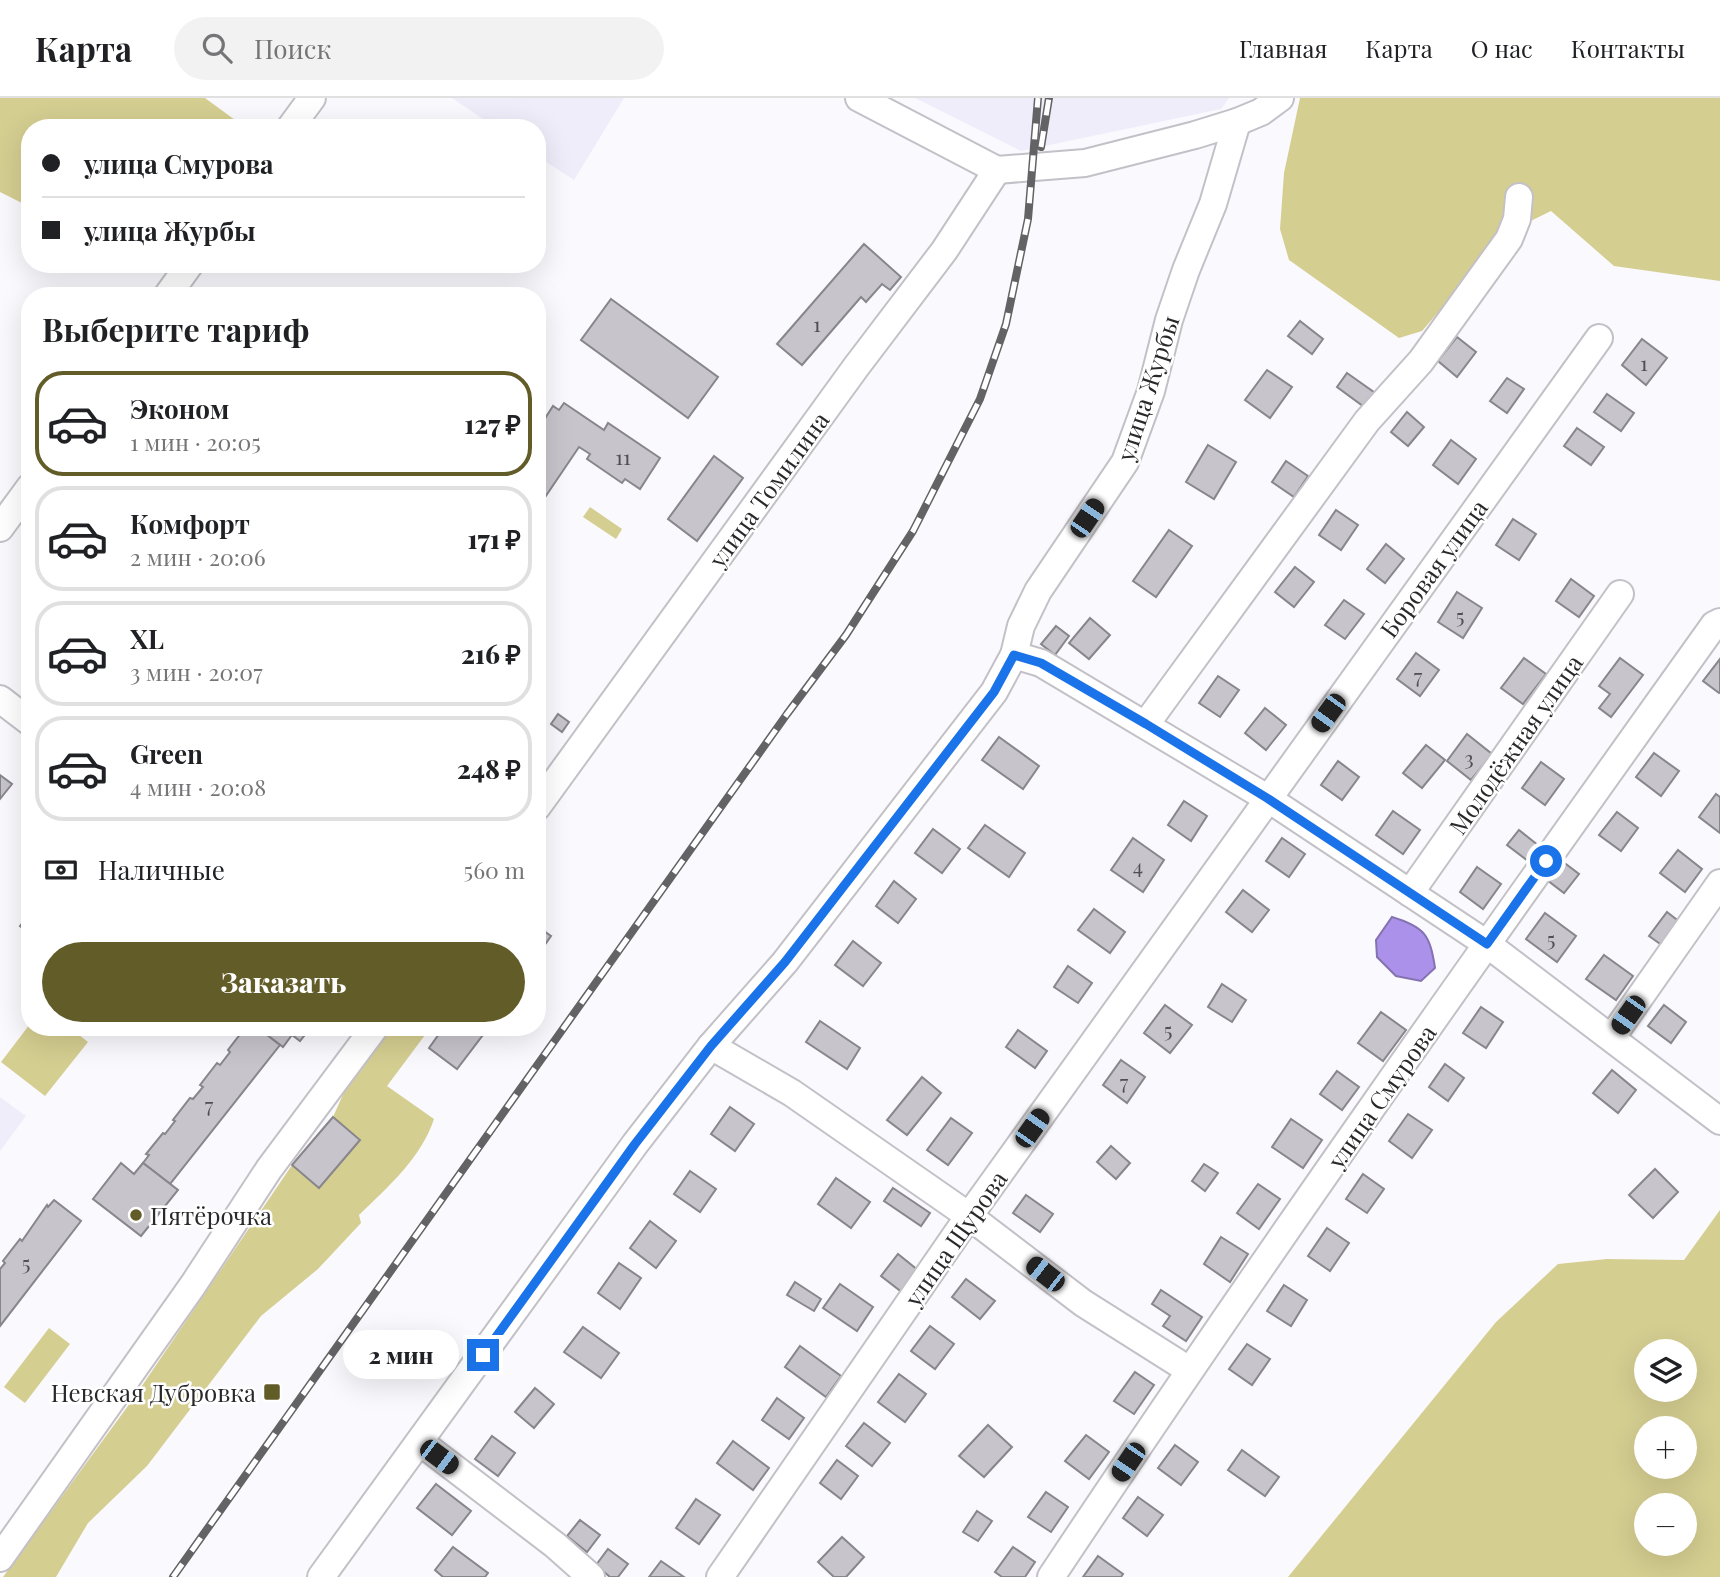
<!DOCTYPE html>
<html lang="ru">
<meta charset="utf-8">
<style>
body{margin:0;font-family:"Playfair Display",serif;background:#f2f2f2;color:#202124;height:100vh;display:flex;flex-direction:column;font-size:26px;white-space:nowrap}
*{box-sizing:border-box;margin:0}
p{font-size:23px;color:#757577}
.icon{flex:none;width:38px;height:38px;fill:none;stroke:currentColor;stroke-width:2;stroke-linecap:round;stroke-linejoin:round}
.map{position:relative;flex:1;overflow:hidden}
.panel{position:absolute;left:21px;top:189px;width:525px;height:749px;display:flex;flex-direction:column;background:#fff;border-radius:28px;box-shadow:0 7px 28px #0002}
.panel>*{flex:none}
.banner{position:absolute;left:21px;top:21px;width:525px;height:154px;border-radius:28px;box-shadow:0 7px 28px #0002;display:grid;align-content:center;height:154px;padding:0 21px;background:#fff}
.fabs{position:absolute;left:1634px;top:1241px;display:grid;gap:14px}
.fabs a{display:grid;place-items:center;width:63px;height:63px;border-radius:50%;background:#fff;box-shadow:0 7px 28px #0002;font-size:35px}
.end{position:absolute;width:32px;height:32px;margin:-16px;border:9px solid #1a73e8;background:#fff;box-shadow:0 0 0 4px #fff}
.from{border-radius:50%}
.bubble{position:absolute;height:49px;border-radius:24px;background:#fff;box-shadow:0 7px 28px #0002;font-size:23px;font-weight:800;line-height:49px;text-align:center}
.car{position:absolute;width:21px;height:42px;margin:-21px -10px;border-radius:9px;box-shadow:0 0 5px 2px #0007;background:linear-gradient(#222 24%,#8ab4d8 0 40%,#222 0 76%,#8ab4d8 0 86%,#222 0)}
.banner b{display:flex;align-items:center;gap:24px;height:66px;font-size:26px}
.banner b+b{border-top:2px solid #e0e0e0}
.banner i{width:18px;height:18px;background:#202124}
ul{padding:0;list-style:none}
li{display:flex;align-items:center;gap:21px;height:105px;margin:0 14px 10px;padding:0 7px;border:4px solid #e0e0e0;border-radius:28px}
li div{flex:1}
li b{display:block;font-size:26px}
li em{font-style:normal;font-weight:800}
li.selected{border-color:#625c29}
li>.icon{width:63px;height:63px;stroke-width:1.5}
h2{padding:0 21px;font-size:32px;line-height:84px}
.pay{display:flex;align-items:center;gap:18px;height:77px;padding:0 21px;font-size:26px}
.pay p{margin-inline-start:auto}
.action{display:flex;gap:14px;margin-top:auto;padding:14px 21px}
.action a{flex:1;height:80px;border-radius:42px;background:#625c29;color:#fff;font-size:28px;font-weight:800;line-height:80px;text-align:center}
header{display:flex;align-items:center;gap:42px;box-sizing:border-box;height:98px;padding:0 35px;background:#fff;border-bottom:2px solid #e0e0e0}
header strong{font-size:33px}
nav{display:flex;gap:38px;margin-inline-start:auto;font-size:24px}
.search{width:490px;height:63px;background:#f2f2f2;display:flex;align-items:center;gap:18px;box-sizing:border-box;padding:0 24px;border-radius:38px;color:#757577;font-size:26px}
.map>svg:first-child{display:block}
.built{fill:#f0edfa}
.green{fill:#d5ce91;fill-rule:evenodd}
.water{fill:#ab91ea;stroke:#8472b1;stroke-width:2}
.building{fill:#c7c5cb;stroke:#87868b;stroke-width:2}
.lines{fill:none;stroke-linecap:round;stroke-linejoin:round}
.minor-casing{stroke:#c3c1c7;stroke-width:30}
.minor{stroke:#fff;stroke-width:26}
.rail-casing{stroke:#636366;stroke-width:8}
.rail{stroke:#fff;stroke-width:5;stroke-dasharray:16;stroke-linecap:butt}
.route{stroke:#1a73e8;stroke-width:9}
.poi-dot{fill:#625c29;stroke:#fff;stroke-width:2.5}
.labels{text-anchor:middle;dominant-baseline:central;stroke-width:5;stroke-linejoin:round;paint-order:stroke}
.number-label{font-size:21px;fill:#505053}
.street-label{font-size:24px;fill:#29292b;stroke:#fff}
.poi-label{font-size:24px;fill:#29292b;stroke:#fff;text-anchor:start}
</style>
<header>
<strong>Карта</strong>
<div class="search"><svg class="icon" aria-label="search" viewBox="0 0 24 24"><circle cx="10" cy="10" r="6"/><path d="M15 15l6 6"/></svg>Поиск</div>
<nav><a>Главная</a><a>Карта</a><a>О нас</a><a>Контакты</a></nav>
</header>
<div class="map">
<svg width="1720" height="1479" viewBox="0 0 1720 1479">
<rect width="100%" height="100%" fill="#faf9fe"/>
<g class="built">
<polygon points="452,0 624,0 574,82 537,58 537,30 496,30"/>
<polygon points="915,0 1229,0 1221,11 1021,53"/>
<polygon points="0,999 26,1018 0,1053"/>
</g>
<g class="green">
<polygon points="0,0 205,0 246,30 30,30 30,109 0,94"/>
<polygon points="1300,0 1720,0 1720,183 1614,168 1551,113 1506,135 1422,233 1399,240 1289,162 1280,131 1284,75"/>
<polygon points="590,409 622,431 616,441 583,419"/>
<polygon points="30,926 30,929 69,929 88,944 45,998 1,964"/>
<path d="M393,929H431L387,988L434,1021C421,1060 388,1089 359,1117L361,1125L318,1171L261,1218L147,1368L88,1425L56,1479H3L133,1301L292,1067L319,1089L359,1042L333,1019L349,983Z"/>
<path d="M1720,1112V1479H1288L1496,1224L1558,1166L1607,1161L1684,1162ZM1647,1253H1685V1292H1647ZM1647,1330H1685V1368H1647ZM1647,1407H1685V1446H1647Z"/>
<polygon points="49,1230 70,1246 25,1305 4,1289"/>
</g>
<path class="water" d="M1392,819C1425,829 1430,837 1435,870L1421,883L1396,878L1377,859L1376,842Z"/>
<g class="building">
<polygon points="864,146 901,179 890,192 882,186 866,204 861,199 802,267 777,246"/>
<polygon points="611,201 718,279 688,320 581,242"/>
<polygon points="1300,223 1323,241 1312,256 1288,238"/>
<polygon points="1457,239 1476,254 1457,279 1438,263"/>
<polygon points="1642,241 1667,260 1646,287 1622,267"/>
<polygon points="1267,272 1292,289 1270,320 1245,302"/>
<polygon points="1347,275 1378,297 1367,311 1337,289"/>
<polygon points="1507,280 1524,291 1507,315 1490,303"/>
<polygon points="1607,296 1634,315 1621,333 1594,314"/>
<polygon points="564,305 604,332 608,325 660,360 640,391 625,381 622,385 587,361 590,356 579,349 537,411 537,333 553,308 559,312"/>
<polygon points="1407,314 1424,329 1408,348 1391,334"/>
<polygon points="1577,330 1604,349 1591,367 1564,348"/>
<polygon points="1451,342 1476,361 1458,386 1433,367"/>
<polygon points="1208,347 1236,364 1214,401 1186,384"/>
<polygon points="714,358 743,380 697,443 668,421"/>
<polygon points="1286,363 1308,378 1294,399 1272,384"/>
<polygon points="1336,412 1358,427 1341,452 1319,437"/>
<polygon points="1513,421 1536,436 1519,462 1496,447"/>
<polygon points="1169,432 1192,448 1156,499 1133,483"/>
<polygon points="1386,446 1404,461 1385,485 1367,471"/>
<polygon points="1295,469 1314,484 1294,509 1275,494"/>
<polygon points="1571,481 1594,498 1579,519 1556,503"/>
<polygon points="1457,494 1482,510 1463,540 1438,524"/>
<polygon points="1344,502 1364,516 1345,541 1325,527"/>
<polygon points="1090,520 1110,537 1089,561 1069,545"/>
<polygon points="1056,528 1069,538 1055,557 1041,546"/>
<polygon points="1416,555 1439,572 1420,598 1397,581"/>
<polygon points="1524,560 1546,576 1523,606 1501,590"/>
<polygon points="1620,560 1643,577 1611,619 1599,610 1610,596 1599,588"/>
<polygon points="1720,561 1720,594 1719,595 1703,583"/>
<polygon points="1218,578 1239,592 1220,619 1199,605"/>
<polygon points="1265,610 1286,627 1266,652 1245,635"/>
<polygon points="558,616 569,624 562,634 551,626"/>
<polygon points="1467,636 1492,656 1471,682 1447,663"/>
<polygon points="999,639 1039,668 1023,691 982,662"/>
<polygon points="1426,647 1445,662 1422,690 1403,675"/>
<polygon points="1654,655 1679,673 1661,698 1636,679"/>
<polygon points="1338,663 1359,679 1342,702 1321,687"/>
<polygon points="1541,664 1564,681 1545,707 1522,690"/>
<polygon points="0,677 12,686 0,701"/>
<polygon points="1716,696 1720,699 1720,735 1699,719"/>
<polygon points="1184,703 1207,718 1191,743 1168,727"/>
<polygon points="1393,713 1420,732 1403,756 1376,737"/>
<polygon points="1617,714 1638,730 1621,753 1599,737"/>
<polygon points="985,727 1025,755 1009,779 968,750"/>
<polygon points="933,731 960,751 942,775 915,755"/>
<polygon points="1519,732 1539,748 1528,763 1507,747"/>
<polygon points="1133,740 1164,762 1143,794 1111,772"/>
<polygon points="1282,740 1305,756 1289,779 1266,763"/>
<polygon points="1678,752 1702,771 1685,794 1660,775"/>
<polygon points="1562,763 1579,776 1564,795 1547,782"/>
<polygon points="1477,769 1501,786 1483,811 1460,794"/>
<polygon points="894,783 916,801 898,825 876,808"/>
<polygon points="1243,792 1269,812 1252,834 1226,814"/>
<polygon points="1094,811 1125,834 1110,855 1078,832"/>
<polygon points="1667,814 1681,825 1663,848 1649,838"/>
<polygon points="30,815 30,836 20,828"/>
<polygon points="1545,815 1576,838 1557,864 1526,841"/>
<polygon points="537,828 551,838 544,848 537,843"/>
<polygon points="853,843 881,865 863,888 835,867"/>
<polygon points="1604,857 1633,878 1616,902 1586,881"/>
<polygon points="1068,868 1092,885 1078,905 1054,889"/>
<polygon points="1222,886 1246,902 1232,924 1208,909"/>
<polygon points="1165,907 1192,927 1170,955 1144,935"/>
<polygon points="1664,907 1686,924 1671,945 1648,928"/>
<polygon points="1481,909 1503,924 1486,950 1463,935"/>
<polygon points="1381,914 1406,932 1383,963 1358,945"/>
<polygon points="820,923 860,950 847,971 806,944"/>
<polygon points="249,929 257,929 280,947 170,1086 143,1065 149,1057 146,1056 163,1035 165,1036 175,1023 173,1022 190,1000 193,1001 203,989 200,987 217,965 220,967 230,954 228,952 245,930 247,932"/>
<polygon points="257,929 311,929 300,943 292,937 283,949"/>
<polygon points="444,929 489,929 457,971 429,950"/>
<polygon points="1018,932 1047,953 1035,970 1006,949"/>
<polygon points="1121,962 1145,979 1127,1005 1103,987"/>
<polygon points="1445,966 1464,980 1448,1003 1429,989"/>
<polygon points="1612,972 1636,992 1618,1015 1593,995"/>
<polygon points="1337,973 1359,989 1342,1012 1320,996"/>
<polygon points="922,979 941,995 907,1037 887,1022"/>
<polygon points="730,1009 754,1026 735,1053 711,1036"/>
<polygon points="1408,1016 1432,1032 1412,1060 1389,1043"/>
<polygon points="333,1019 360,1042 319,1090 292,1067"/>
<polygon points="951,1020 972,1035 948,1067 927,1052"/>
<polygon points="1291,1021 1322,1042 1303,1070 1272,1049"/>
<polygon points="1111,1048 1130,1065 1116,1081 1097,1064"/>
<polygon points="121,1065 134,1076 143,1065 178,1092 141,1138 93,1101"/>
<polygon points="1204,1066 1218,1075 1205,1093 1192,1083"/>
<polygon points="1655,1071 1678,1094 1653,1120 1629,1097"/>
<polygon points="690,1073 716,1091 700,1114 674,1096"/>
<polygon points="1363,1076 1384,1091 1367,1115 1346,1101"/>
<polygon points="836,1080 870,1104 851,1130 818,1106"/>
<polygon points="1258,1086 1280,1101 1259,1131 1237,1115"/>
<polygon points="893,1090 930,1115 921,1128 884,1103"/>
<polygon points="1026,1097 1053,1116 1040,1134 1013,1115"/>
<polygon points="54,1102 81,1123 0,1228 0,1171 5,1165 3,1163 20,1141 22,1143 47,1107 48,1109"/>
<polygon points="650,1123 676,1143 656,1170 630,1150"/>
<polygon points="1327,1130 1349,1145 1330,1173 1308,1158"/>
<polygon points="1221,1139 1248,1156 1230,1184 1204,1166"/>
<polygon points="898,1156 919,1173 903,1195 881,1178"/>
<polygon points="619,1165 641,1180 620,1211 598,1195"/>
<polygon points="966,1181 995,1203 980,1221 952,1199"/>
<polygon points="795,1184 821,1201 814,1213 787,1197"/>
<polygon points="840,1186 873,1209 857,1233 823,1210"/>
<polygon points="1284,1187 1307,1202 1291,1228 1267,1213"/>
<polygon points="1161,1192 1202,1219 1186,1243 1163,1228 1170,1218 1152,1206"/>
<polygon points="930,1228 954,1246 935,1271 911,1253"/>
<polygon points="583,1229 619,1255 601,1280 564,1254"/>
<polygon points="1247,1246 1270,1261 1252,1287 1229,1271"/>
<polygon points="800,1248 841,1278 826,1299 785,1269"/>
<polygon points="1135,1274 1154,1287 1134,1316 1114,1303"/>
<polygon points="899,1276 926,1296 905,1324 878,1304"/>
<polygon points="535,1290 554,1306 534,1330 515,1314"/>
<polygon points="777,1300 804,1320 789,1341 762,1322"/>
<polygon points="864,1325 890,1345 872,1368 846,1348"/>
<polygon points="988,1327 1012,1349 984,1379 959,1358"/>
<polygon points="1086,1337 1109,1354 1089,1381 1065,1363"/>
<polygon points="492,1338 515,1355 498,1378 475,1361"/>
<polygon points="733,1343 769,1370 753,1392 717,1365"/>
<polygon points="1175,1347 1198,1364 1181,1387 1158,1370"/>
<polygon points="1242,1352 1279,1379 1265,1398 1228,1372"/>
<polygon points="837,1362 858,1378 841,1401 820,1385"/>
<polygon points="436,1386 471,1413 452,1437 417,1410"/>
<polygon points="1046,1394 1068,1409 1051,1434 1028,1419"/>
<polygon points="1138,1399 1163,1417 1147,1438 1123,1420"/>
<polygon points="696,1401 720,1417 699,1446 676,1430"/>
<polygon points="977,1413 992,1423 978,1443 963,1434"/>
<polygon points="580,1422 600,1437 587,1454 567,1438"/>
<polygon points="842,1439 864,1459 846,1479 834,1479 818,1464"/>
<polygon points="453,1449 488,1475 485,1479 443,1479 435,1472"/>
<polygon points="1013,1449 1035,1464 1025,1479 1002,1479 995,1474"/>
<polygon points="608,1451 628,1466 618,1479 610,1479 596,1467"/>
<polygon points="1098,1458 1123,1476 1121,1479 1083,1479"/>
<polygon points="661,1463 684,1479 649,1479"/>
</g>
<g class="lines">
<defs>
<g id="minor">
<polyline points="859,0 997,72"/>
<polyline points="290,30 312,0"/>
<polyline points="997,72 1085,65 1195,37 1237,24 1261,14 1280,0"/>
<polyline points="167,198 190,166"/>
<polyline points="0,430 30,389"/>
<polyline points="1014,557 1041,565 1267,700 1487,846 1720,1023"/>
<polyline points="0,601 30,624"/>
<polyline points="1146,626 1367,323 1421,263 1509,141 1517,121 1519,99"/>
<polyline points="537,709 856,269 944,153 997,72"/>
<polyline points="1410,795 1620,496"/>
<polyline points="1612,939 1720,785"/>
<polyline points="711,948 792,995 969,1118 1083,1205 1189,1272"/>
<polyline points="420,1344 555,1447 591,1479"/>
<polyline points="0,1460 193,1187 269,1071 375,929"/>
<polyline points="321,1479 635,1046 711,948 785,864 994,594 1014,557 1021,528 1038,493 1125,364 1151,293 1169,222 1186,172 1213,106 1237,24"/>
<polyline points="720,1479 969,1118 1599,240"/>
<path d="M1051,1479C1265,1157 1489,842 1714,527L1720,524"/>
</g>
</defs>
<use href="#minor" class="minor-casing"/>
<use href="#minor" class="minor"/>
<defs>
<g id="rail">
<polyline points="1041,49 1049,0"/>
<polyline points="173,1479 787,616 846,537 913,433 980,301 1006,226 1028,121 1038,0"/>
</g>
</defs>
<use href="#rail" class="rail-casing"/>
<use href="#rail" class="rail"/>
</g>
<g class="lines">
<polyline class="route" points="483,1257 635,1046 711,948 785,864 994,594 1014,557 1041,565 1146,626 1267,700 1487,846 1546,763"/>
</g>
<g class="poi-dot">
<circle cx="136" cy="1117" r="7"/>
<rect x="263" y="1285" width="18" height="18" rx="3.5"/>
</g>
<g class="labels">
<g class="number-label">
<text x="817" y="225">1</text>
<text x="1644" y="264">1</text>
<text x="623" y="358">11</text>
<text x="1460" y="517">5</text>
<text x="1418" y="577">7</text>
<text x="1469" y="659">3</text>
<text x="1138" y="767">4</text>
<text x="1551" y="840">5</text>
<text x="1168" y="931">5</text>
<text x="1124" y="983">7</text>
<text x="209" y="1006">7</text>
<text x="26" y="1164">5</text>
</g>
<g class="street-label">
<text transform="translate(1147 290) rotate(-72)">улица Журбы</text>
<text transform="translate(768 391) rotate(-54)">улица Томилина</text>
<text transform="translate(1433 470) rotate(-54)">Боровая улица</text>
<text transform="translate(1515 646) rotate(-55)">Молодёжная улица</text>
<text transform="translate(1381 998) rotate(-55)">улица Смурова</text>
<text transform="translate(955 1140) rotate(-55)">улица Щурова</text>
</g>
<g class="poi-label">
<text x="150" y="1117">Пятёрочка</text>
<text x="256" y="1294" text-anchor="end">Невская Дубровка</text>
</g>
</g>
</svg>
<div class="fabs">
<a><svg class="icon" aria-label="layers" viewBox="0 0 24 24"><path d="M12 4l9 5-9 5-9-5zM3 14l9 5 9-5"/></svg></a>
<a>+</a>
<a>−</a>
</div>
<i class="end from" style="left:1546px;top:763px"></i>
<i class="end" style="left:483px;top:1257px"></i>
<div class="bubble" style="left:343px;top:1232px;width:116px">2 мин</div>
<i class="car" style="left:1087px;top:420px;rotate:34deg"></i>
<i class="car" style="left:1328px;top:615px;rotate:216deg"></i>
<i class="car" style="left:1628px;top:917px;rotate:215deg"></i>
<i class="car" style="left:1032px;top:1030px;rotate:35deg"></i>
<i class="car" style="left:1045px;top:1176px;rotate:308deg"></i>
<i class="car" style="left:439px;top:1359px;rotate:127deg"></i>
<i class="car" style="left:1128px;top:1364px;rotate:214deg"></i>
<div class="banner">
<b><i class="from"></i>улица Смурова</b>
<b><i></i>улица Журбы</b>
</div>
<section class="panel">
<h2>Выберите тариф</h2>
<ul>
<li class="selected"><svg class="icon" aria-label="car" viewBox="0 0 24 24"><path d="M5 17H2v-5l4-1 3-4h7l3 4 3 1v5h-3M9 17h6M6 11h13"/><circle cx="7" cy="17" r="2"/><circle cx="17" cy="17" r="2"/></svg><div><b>Эконом</b><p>1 мин · 20:05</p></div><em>127 ₽</em></li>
<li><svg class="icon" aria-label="car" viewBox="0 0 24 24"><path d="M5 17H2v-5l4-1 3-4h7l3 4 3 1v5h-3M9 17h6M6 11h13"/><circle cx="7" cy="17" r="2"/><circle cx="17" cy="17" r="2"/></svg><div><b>Комфорт</b><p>2 мин · 20:06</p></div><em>171 ₽</em></li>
<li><svg class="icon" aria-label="car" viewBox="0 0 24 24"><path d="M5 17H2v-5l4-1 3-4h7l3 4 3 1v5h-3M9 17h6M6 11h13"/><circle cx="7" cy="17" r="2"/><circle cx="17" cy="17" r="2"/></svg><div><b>XL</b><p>3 мин · 20:07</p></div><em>216 ₽</em></li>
<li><svg class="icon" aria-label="car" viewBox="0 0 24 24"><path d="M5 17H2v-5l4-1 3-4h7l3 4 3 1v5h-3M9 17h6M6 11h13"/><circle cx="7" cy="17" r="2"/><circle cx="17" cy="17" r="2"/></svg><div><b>Green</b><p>4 мин · 20:08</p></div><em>248 ₽</em></li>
</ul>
<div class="pay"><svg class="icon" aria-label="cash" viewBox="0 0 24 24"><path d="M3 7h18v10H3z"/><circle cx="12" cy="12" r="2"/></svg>Наличные<p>560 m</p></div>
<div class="action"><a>Заказать</a></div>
</section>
</div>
